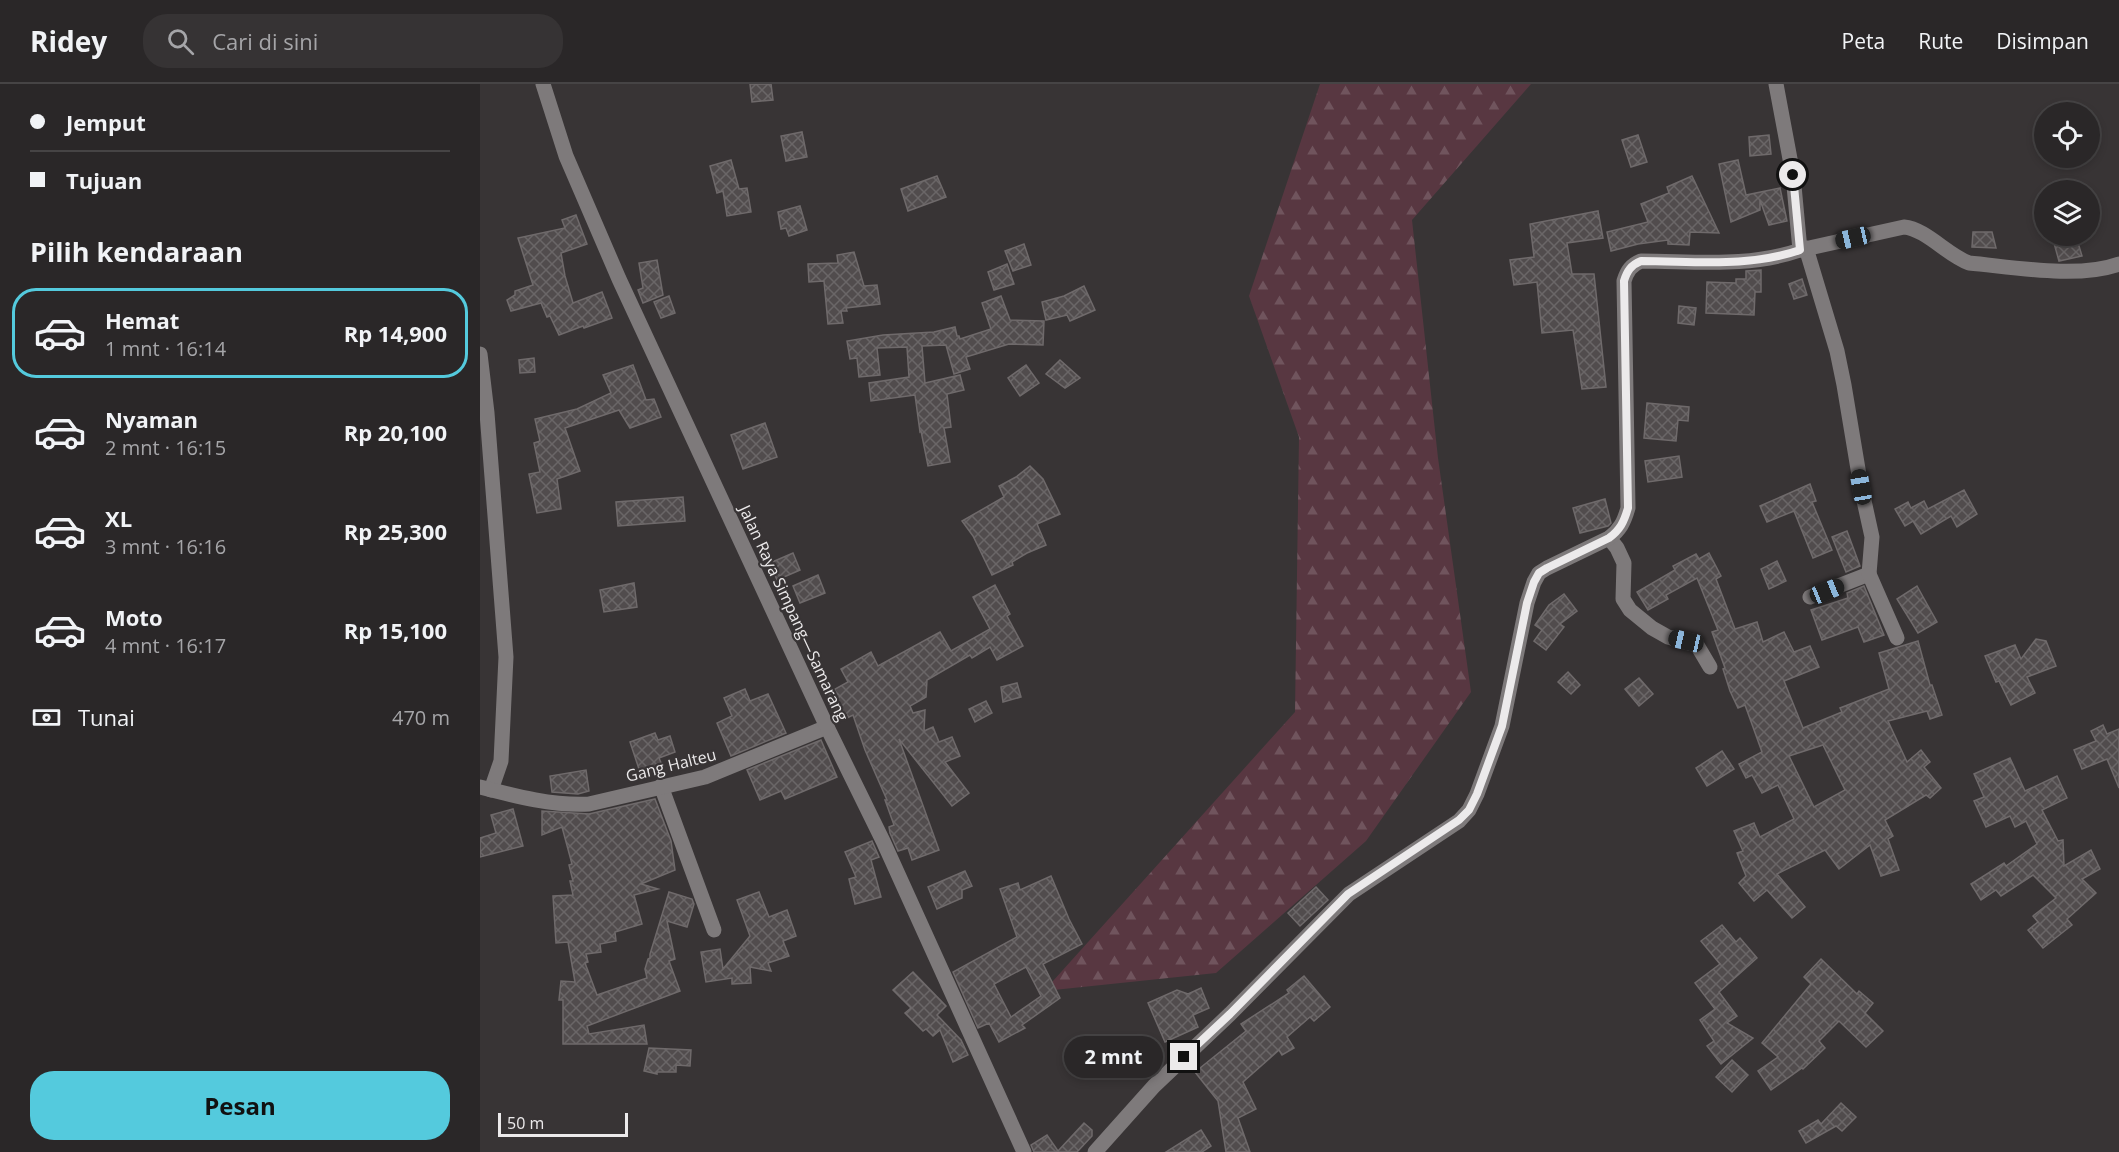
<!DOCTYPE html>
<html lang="id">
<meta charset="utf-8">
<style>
body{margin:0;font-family:"Open Sans",sans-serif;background:#363334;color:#f1f3f6;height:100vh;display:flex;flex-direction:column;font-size:22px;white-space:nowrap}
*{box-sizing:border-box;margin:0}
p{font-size:20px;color:#a5a5a8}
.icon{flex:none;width:33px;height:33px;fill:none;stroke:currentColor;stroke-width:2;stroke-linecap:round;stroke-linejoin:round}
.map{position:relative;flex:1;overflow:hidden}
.drawer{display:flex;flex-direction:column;background:#2a2728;width:480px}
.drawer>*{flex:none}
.banner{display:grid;align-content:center;height:132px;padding:0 30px;background:#2a2728}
.buttons{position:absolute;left:1554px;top:18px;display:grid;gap:12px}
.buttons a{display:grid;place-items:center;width:66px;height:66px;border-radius:50%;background:#2a2728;box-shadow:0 3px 9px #0003,0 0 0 2px #464445;font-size:30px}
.scale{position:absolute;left:18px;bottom:15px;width:130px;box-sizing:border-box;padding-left:6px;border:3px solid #eceaeb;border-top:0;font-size:16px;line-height:21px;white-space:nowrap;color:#eceaeb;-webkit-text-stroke:4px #383435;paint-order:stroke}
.end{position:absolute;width:27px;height:27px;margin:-14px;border:8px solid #eceaeb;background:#111;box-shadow:0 0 0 3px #111}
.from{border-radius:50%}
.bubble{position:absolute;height:42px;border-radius:21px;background:#2a2728;box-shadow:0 3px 9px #0003,0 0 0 2px #464445;font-size:20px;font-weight:700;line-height:42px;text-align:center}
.car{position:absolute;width:18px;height:36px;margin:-18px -9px;border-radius:8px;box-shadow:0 0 4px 2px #0007;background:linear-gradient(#222 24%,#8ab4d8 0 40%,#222 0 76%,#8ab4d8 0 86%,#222 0)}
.banner b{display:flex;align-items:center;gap:21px;height:57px;font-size:22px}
.banner b+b{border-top:2px solid #464445}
.banner i{width:15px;height:15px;background:#f1f3f6}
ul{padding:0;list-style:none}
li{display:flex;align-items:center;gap:18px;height:90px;margin:0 12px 9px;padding:0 18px;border:3px solid transparent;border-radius:24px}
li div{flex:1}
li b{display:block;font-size:22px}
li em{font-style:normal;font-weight:700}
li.active{border-color:#54cadd}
li>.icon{width:54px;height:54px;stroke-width:1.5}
h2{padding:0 30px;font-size:27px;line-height:72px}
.pay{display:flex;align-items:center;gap:15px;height:66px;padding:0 30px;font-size:22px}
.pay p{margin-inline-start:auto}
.action{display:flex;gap:12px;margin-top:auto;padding:12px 30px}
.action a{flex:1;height:69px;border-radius:24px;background:#54cadd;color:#111;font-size:24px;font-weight:700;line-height:69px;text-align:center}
header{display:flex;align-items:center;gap:36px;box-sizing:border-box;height:84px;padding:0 30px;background:#2a2728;border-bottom:2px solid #464445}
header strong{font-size:28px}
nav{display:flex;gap:33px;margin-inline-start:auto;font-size:21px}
.search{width:420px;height:54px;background:#363334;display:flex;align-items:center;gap:15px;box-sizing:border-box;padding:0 21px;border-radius:24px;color:#a5a5a8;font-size:22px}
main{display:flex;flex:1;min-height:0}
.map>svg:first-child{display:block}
.forest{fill:url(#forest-firs)}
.building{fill:url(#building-cross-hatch);stroke:#6f6a6b;stroke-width:1.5;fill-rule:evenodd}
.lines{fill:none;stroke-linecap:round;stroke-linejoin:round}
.minor{stroke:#7e7a7b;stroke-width:15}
.secondary{stroke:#7e7a7b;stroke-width:15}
.route{stroke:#eceaeb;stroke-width:8}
.labels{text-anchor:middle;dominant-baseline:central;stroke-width:4.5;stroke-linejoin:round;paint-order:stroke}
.street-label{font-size:16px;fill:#eceaeb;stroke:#383435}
</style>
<header>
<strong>Ridey</strong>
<div class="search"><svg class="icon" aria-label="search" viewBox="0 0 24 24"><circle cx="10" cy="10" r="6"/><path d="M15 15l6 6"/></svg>Cari di sini</div>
<nav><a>Peta</a><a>Rute</a><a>Disimpan</a></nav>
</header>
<main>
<section class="drawer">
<div class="banner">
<b><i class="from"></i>Jemput</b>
<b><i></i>Tujuan</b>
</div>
<h2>Pilih kendaraan</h2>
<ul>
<li class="active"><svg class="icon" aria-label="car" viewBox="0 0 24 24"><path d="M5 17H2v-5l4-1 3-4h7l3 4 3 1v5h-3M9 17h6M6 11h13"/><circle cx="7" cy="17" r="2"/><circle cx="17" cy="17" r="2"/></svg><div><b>Hemat</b><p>1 mnt · 16:14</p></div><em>Rp 14,900</em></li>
<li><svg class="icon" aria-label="car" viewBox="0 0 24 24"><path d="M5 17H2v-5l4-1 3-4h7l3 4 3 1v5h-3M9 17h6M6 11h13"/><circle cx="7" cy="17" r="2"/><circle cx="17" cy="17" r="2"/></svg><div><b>Nyaman</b><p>2 mnt · 16:15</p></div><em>Rp 20,100</em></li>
<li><svg class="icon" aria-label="car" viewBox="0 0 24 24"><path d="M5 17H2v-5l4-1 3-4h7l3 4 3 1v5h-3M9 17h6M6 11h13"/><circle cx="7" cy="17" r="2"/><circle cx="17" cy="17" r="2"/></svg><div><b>XL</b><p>3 mnt · 16:16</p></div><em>Rp 25,300</em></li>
<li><svg class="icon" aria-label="car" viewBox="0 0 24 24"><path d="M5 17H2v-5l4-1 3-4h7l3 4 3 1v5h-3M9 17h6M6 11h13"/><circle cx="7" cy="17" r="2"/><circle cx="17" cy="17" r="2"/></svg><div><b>Moto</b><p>4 mnt · 16:17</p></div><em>Rp 15,100</em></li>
</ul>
<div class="pay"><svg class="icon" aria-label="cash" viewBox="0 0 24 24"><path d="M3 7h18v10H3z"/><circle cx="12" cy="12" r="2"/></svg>Tunai<p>470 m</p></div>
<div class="action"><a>Pesan</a></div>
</section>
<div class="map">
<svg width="1639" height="1068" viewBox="0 0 1639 1068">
<defs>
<pattern id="forest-firs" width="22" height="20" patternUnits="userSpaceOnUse" patternTransform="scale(1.5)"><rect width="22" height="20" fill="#583741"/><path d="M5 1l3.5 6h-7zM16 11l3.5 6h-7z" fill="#70545d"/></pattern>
<pattern id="building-cross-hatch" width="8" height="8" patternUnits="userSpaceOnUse" patternTransform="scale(1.5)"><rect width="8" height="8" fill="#514c4d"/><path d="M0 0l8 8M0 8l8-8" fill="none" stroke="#6a6667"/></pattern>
</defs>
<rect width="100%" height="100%" fill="#383435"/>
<polygon class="forest" points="840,0 1051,0 932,136 958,374 991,608 886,757 736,889 564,907 815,628 819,353 769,212"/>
<g class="building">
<polygon points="270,0 291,0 293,16 272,18"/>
<polygon points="322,48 327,73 306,77 301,52"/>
<polygon points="1158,51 1167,78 1151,83 1142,56"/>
<polygon points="1289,51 1291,70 1270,72 1269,53"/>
<polygon points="251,76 259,105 267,104 271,128 247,132 243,107 237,109 230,82"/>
<polygon points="1258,76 1266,111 1300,104 1307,137 1289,141 1280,116 1280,126 1251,138 1239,80"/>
<polygon points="457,92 466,113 428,127 421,105"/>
<polygon points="1212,92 1239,149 1210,148 1209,161 1188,160 1188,156 1158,160 1131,167 1127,148 1168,138 1161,120 1189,109 1187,103"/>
<polygon points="320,122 327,146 309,152 306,144 301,145 298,128"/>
<polygon points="1118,127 1123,154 1087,159 1092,190 1114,190 1126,303 1102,305 1093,246 1062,249 1057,198 1034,201 1030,176 1054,173 1050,140"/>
<polygon points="96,131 107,160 81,169 85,192 93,219 122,208 132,234 104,244 103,242 79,251 70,232 67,233 61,219 31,227 27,216 35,211 35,207 53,201 38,154 85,144 82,136"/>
<polygon points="1493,148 1512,148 1516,164 1492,163"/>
<polygon points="1572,152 1596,152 1602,172 1579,177"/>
<polygon points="544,160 551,181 533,187 525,167"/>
<polygon points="374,168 384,202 397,201 400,220 366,224 367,227 361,227 363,239 348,240 344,197 329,198 328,180 358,179 357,171"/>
<polygon points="177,176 183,211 163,219 158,206 163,204 159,179"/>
<polygon points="527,180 534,200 514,206 508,188"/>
<polygon points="1281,186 1281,208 1275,208 1274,231 1226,229 1227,198 1256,199 1256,195 1266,195 1266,187"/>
<polygon points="1322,195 1327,211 1314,215 1309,200"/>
<polygon points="604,202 615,226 590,237 587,231 566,236 562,218 584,212"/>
<polygon points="189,212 195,229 181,234 174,218"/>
<polygon points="521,212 530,236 564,237 563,261 529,260 486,273 490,285 474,290 466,261 442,262 445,299 480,291 484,306 467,310 471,343 464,344 470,378 448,382 441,347 440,348 435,311 391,317 389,299 429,293 427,263 397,264 400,291 379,293 377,274 370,275 367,257 403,251 454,248 475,243 477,252 479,252 480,255 511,245 502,219"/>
<polygon points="1199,222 1216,224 1214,241 1198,239"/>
<polygon points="54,274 55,288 40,289 39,276"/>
<polygon points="580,276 600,294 585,304 566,290"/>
<polygon points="153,281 166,316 174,315 181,333 150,344 139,326 85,344 100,387 77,395 81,425 57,429 49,390 60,388 54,359 60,357 55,335 97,325 131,309 123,291"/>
<polygon points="546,281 559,299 540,312 528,294"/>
<polygon points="1167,319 1209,323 1208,337 1198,336 1196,357 1164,354"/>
<polygon points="285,339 297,373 263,385 251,351"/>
<polygon points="1199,372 1202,393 1168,398 1165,377"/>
<polygon points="550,382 563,395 580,430 557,440 566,461 547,469 532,478 533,481 512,491 493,452 482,437 524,413 519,402 536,393"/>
<polygon points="1330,400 1336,417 1332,418 1352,466 1333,474 1314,427 1287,438 1280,422"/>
<polygon points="1484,406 1497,430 1477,443 1471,432 1441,450 1433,437 1425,442 1415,425 1428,418 1431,424 1444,417 1448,425"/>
<polygon points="203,413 205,437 138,442 136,418"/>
<polygon points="1125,415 1131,439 1128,442 1100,449 1093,424"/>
<polygon points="1367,447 1380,482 1366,488 1352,453"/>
<polygon points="313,469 320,486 297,496 290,479"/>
<path d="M1229,469L1241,492L1236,495L1255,545L1277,538L1283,558L1304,548L1314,568L1330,562L1339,583L1304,597L1323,644L1362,628L1360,624L1409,605L1399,569L1438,557L1450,601H1452L1462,631L1450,635L1447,627L1408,637L1427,678L1441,666L1450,678L1444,683L1461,704L1450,714L1446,711L1405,736L1413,752L1408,755L1419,786L1401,792L1390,761L1359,785L1345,766L1297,790L1325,823L1312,834L1287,806L1274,817L1259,799L1266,792L1257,769L1263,767L1254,747L1274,739L1280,753L1314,735L1298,701L1282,709L1272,691L1266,694L1259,680L1282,668L1265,621L1258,624L1250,607L1243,585L1245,584L1232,548L1238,546L1217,494L1186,511L1188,515L1168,526L1157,508L1195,486L1193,482L1216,470L1219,475ZM1343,661L1365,706L1334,723L1309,672Z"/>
<polygon points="1297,477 1306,497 1289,505 1281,485"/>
<polygon points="338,491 345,509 320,519 313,502"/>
<polygon points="154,499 157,523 124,528 120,506"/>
<polygon points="515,501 530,530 527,532 543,562 517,576 510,563 492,574 490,571 447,596 446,613 430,622 433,629 445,626 444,647 453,643 459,658 472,653 480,672 465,678 489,709 472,722 419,655 459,766 432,776 428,764 418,767 410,749 409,743 414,741 405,716 407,716 385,666 373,631 363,636 348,609 368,598 361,585 391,568 398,582 460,548 471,567 510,545 493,513"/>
<polygon points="1384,502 1404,551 1384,558 1378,543 1342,556 1331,526 1368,514 1367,509"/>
<polygon points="1437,502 1457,538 1438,549 1417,515"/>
<polygon points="1084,510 1097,527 1080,540 1084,543 1066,566 1054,557 1062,546 1055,541 1069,521"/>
<polygon points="1556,555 1566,557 1576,582 1547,593 1555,609 1531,621 1519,597 1516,598 1505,572 1535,561 1541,575"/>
<polygon points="1088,588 1100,601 1091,610 1078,598"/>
<polygon points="1159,594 1173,610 1159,622 1145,605"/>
<polygon points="537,599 541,613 523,618 521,603"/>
<polygon points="265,605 270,617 288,610 306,649 251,672 237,639 252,632 244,614"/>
<polygon points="506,617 512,629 495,638 489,625"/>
<polygon points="1623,641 1627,650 1639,645 1639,704 1627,675 1602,685 1594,666 1616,657 1611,647"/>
<polygon points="175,649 178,656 190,652 195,668 179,674 182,681 160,688 150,658"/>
<polygon points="341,656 357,693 305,715 301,707 280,716 267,686"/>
<polygon points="1242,667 1254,685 1227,702 1216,684"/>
<polygon points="1530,674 1545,707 1577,692 1587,714 1562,726 1578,757 1583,756 1584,782 1611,766 1620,785 1602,795 1616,809 1587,835 1592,841 1563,864 1548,846 1558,838 1553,832 1576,814 1553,791 1521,812 1516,806 1501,816 1491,800 1524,779 1526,782 1557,760 1546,737 1535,743 1530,732 1506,743 1494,717 1504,713 1494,690"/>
<polygon points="106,686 109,707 98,710 72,708 70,692"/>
<polygon points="175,715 191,757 195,786 161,800 178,805 154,811 162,840 135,848 136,857 120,860 121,868 106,870 108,878 105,879 117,911 167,894 165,885 168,875 170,874 170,870 189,808 212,815 214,820 207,843 187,837 195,875 189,877 200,907 107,942 109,950 164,941 167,960 83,960 83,916 79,916 81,897 95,898 88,858 76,859 73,812 93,811 90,797 93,797 89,781 92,780 82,743 62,751 62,727 109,730"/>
<polygon points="33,725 43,762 0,773 0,754 16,749 11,731"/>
<polygon points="392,757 399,773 391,776 401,813 375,820 369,795 376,793 365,768"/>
<polygon points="485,787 492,802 482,806 482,814 457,825 448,803"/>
<path d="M571,792L589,835L602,860L563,880L580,914L542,941L545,944L519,958L509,939L498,944L473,888L537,853L520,805L538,799L540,806ZM546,883L561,912L531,933L514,900Z"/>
<polygon points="836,803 848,816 820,842 808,829"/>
<polygon points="279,808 289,833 307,826 316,852 303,857 309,872 288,879 291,887 270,883 271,899 252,900 252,894 226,898 221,868 240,865 243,885 270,852 257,816"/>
<polygon points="1242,841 1256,858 1260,854 1277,874 1239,908 1257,932 1247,939 1273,954 1241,980 1227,962 1234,957 1220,936 1235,925 1215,899 1240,880 1221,857"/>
<polygon points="1341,875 1377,910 1379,907 1393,919 1385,929 1403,947 1386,963 1359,937 1339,957 1345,964 1323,985 1322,984 1291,1006 1278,987 1298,973 1282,959 1331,900 1324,893"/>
<polygon points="433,888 466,922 457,931 481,956 488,971 473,978 460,946 453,952 446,945 443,947 425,929 431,924 413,906"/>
<polygon points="824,892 850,923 834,937 830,933 807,953 814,964 802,971 799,966 763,998 776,1025 758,1034 770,1068 746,1068 738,1017 715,988 766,947 761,940 809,909 807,906"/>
<polygon points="721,904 729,924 713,931 718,943 685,958 668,919 697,906 708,910"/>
<polygon points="169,964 211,966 210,982 196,981 196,988 177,988 177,990 164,987"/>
<polygon points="1252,976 1268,991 1252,1008 1236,993"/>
<polygon points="1361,1019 1376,1033 1362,1047 1356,1042 1326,1059 1319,1047 1338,1036 1341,1040"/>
<polygon points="604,1039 612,1046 612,1052 597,1068 554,1068 551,1061 567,1051 578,1067"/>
<polygon points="721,1046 731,1062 722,1068 686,1068"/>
</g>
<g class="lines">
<g class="minor">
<polyline points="1326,164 1357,267 1364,301 1381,403 1392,453 1389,490 1330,513"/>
<path d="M1320,166L1424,143C1446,145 1467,171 1489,179C1533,183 1598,195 1639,180"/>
<polyline points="0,270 7,329 26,573 21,677 11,706"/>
<polyline points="1129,454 1137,464 1144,479 1143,515 1150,526 1172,544 1188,553 1217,561 1230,583"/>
<polyline points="1389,490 1417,554"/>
<polyline points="181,702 234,846"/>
<path d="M0,703C35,712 73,722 109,720L225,693L347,643"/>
<path d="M615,1068L674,1002L750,930L869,810L979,737L989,726L997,710L1022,642L1047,519L1054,498L1059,489L1067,484L1129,454C1140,446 1144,438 1148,424L1144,197C1147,187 1151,181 1161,177C1215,177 1268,184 1320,166L1313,91L1296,0"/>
</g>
<polyline class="secondary" points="63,0 86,72 139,195 347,643 403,757 544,1068"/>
</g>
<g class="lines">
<path class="route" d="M704,973L750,930L868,810L979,736L989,726L997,710L1022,642L1047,519L1054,498L1059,489L1067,484L1129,454C1140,446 1144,438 1148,424L1144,197C1147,187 1151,181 1161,177C1215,177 1268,184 1320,166L1313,91"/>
</g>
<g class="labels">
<g class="street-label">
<text transform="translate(314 529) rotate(65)">Jalan Raya Simpang—Samarang</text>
<text transform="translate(191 681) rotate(-14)">Gang Halteu</text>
</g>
</g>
</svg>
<div class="buttons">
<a><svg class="icon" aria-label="locate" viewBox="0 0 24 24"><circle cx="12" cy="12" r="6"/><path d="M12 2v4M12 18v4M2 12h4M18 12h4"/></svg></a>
<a><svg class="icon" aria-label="layers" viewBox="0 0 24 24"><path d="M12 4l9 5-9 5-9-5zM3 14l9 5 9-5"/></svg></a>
</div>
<div class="scale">50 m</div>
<i class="end from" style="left:1313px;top:91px"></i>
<i class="end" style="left:704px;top:973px"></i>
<div class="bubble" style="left:584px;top:952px;width:99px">2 mnt</div>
<i class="car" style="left:1373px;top:154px;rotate:257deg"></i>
<i class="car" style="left:1381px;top:403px;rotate:350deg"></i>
<i class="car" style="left:1347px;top:507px;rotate:68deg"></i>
<i class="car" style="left:1206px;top:557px;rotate:283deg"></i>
</div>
</main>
